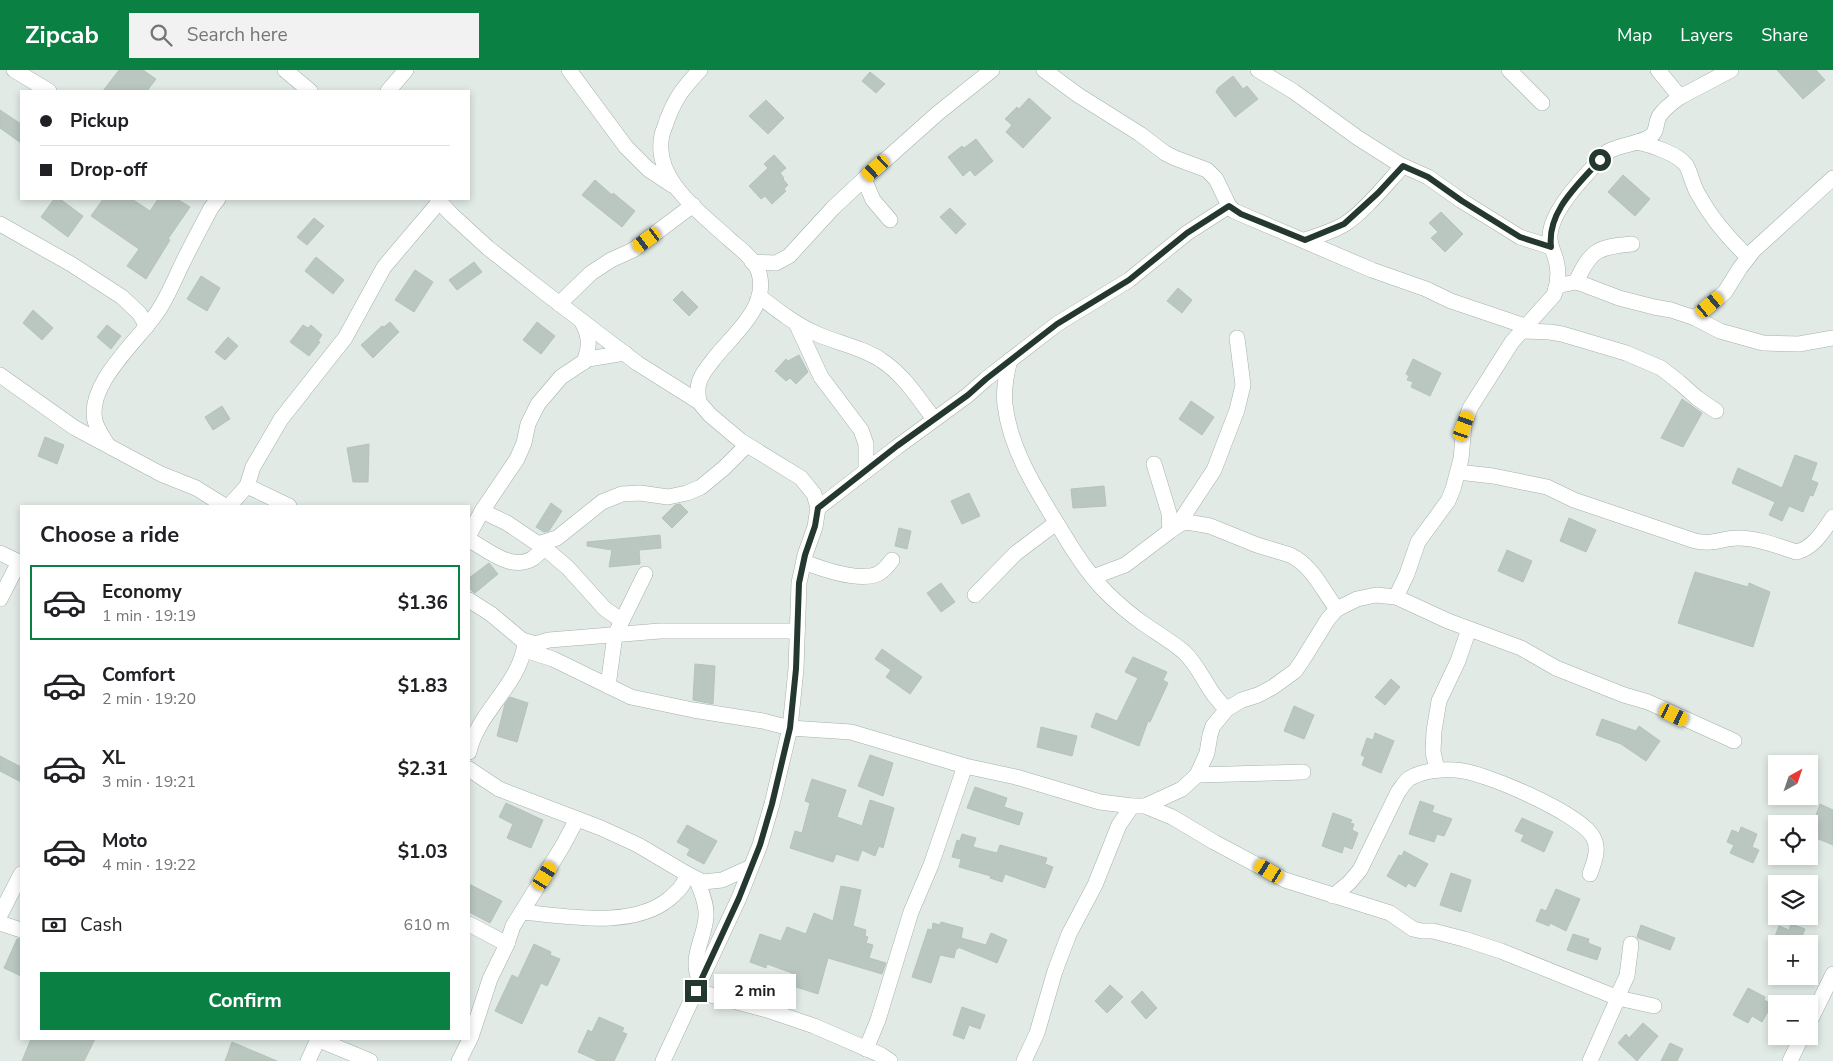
<!DOCTYPE html>
<meta charset="utf-8">
<style>
body{margin:0;font-family:"Nunito Sans",sans-serif;background:#f2f2f2;color:#202124;height:100vh;display:flex;flex-direction:column;font-size:19px;white-space:nowrap}
*{box-sizing:border-box;margin:0}
p{font-size:16px;color:#757577}
.icon{flex:none;width:28px;height:28px;fill:none;stroke:currentColor;stroke-width:2;stroke-linecap:round;stroke-linejoin:round}
.map{position:relative;flex:1;overflow:hidden}
.sheet{position:absolute;left:20px;top:435px;width:450px;height:535px;display:flex;flex-direction:column;background:#fff;border-radius:0px;box-shadow:0 2px 8px #0003}
.sheet>*{flex:none}
.hud{position:absolute;left:20px;top:20px;width:450px;height:110px;border-radius:0px;box-shadow:0 2px 8px #0003;display:grid;align-content:center;height:110px;padding:0 20px;background:#fff}
.needle{width:32px;rotate:40deg}
.buttons{position:absolute;left:1768px;top:685px;display:grid;gap:10px}
.buttons a{display:grid;place-items:center;width:50px;height:50px;border-radius:0px;background:#fff;box-shadow:0 2px 8px #0003;font-size:25px}
.end{position:absolute;width:22px;height:22px;margin:-11px;border:6px solid #243830;background:#fff;box-shadow:0 0 0 2px #fff}
.from{border-radius:50%}
.bubble{position:absolute;height:35px;border-radius:0px;background:#fff;box-shadow:0 2px 8px #0003;font-size:16px;font-weight:700;line-height:35px;text-align:center}
.car{position:absolute;width:15px;height:30px;margin:-15px -8px;border-radius:6px;box-shadow:0 0 4px 1px #0007;background:linear-gradient(#f5c518 24%,#345 0 40%,#f5c518 0 76%,#345 0 86%,#f5c518 0)}
.hud b{display:flex;align-items:center;gap:18px;height:48px;font-size:19px}
.hud b+b{border-top:1px solid #e0e0e0}
.hud i{width:12px;height:12px;background:#202124}
ul{padding:0;list-style:none}
li{display:flex;align-items:center;gap:15px;height:75px;margin:0 10px 8px;padding:0 10px;border:2px solid transparent;border-radius:0px}
li div{flex:1}
li b{display:block;font-size:19px}
li em{font-style:normal;font-weight:700}
li.selected{border-color:#0b8043}
li>.icon{width:45px;height:45px;stroke-width:1.5}
h2{padding:0 20px;font-size:22px;line-height:60px}
.pay{display:flex;align-items:center;gap:12px;height:55px;padding:0 20px;font-size:19px}
.pay p{margin-inline-start:auto}
.button{display:flex;gap:10px;margin-top:auto;padding:10px 20px}
.button a{flex:1;height:58px;border-radius:0px;background:#0b8043;color:#fff;font-size:20px;font-weight:700;line-height:58px;text-align:center}
header{display:flex;align-items:center;gap:30px;box-sizing:border-box;height:70px;padding:0 25px;background:#0b8043;color:#fff}
header strong{font-size:24px}
nav{display:flex;gap:28px;margin-inline-start:auto;font-size:18px}
.search{width:350px;height:45px;background:#f2f2f2;display:flex;align-items:center;gap:12px;box-sizing:border-box;padding:0 18px;border-radius:0px;color:#757577;font-size:19px}
.map>svg:first-child{display:block}
.building{fill:#bac7c0;stroke:#b5c3bb}
.lines{fill:none;stroke-linecap:round;stroke-linejoin:round}
.street-casing{stroke:#a5b1ab;stroke-width:16}
.secondary-casing{stroke:#a2b4ab;stroke-width:16}
.street{stroke:#fff;stroke-width:15}
.secondary{stroke:#fff;stroke-width:15}
.route{stroke:#243830;stroke-width:6}
</style>
<header>
<strong>Zipcab</strong>
<div class="search"><svg class="icon" aria-label="search" viewBox="0 0 24 24"><circle cx="10" cy="10" r="6"/><path d="M15 15l6 6"/></svg>Search here</div>
<nav><a>Map</a><a>Layers</a><a>Share</a></nav>
</header>
<div class="map">
<svg width="1833" height="991" viewBox="0 0 1833 991">
<rect width="100%" height="100%" fill="#e1eae5"/>
<g class="building">
<polygon points="119,0 143,0 156,9 147,21 103,21"/>
<polygon points="1777,0 1816,0 1825,10 1803,29"/>
<polygon points="870,2 885,14 876,23 862,11"/>
<polygon points="1233,6 1243,19 1247,16 1258,29 1235,47 1216,22 1218,18"/>
<polygon points="1029,28 1051,48 1023,78 1006,62 1012,55 1005,49 1017,37 1019,39"/>
<polygon points="766,30 784,48 768,64 749,46"/>
<polygon points="0,40 21,54 21,73 0,58"/>
<polygon points="976,69 993,91 975,106 970,100 963,106 948,87 962,76 964,78"/>
<polygon points="774,85 786,98 780,103 784,108 783,109 788,115 784,119 786,121 772,134 765,126 761,129 749,116 768,98 764,94"/>
<polygon points="1623,105 1650,129 1635,146 1608,122"/>
<polygon points="595,110 612,125 613,123 635,141 622,157 582,125"/>
<polygon points="54,129 60,129 83,146 68,167 41,147"/>
<polygon points="103,129 132,129 150,141 158,129 177,129 190,137 168,169 170,170 146,209 127,196 139,179 91,146"/>
<polygon points="950,138 966,154 956,164 940,147"/>
<polygon points="1441,142 1463,164 1445,182 1431,168 1438,162 1429,153"/>
<polygon points="314,148 324,156 307,175 297,167"/>
<polygon points="316,187 344,210 333,224 305,201"/>
<polygon points="474,192 482,202 457,220 449,210"/>
<polygon points="415,200 433,212 414,242 395,230"/>
<polygon points="201,206 220,218 207,241 187,229"/>
<polygon points="1178,218 1192,230 1182,243 1167,231"/>
<polygon points="682,221 698,237 689,246 673,230"/>
<polygon points="33,240 53,258 42,270 23,253"/>
<polygon points="390,252 399,262 373,288 361,275 382,256 384,257"/>
<polygon points="537,252 555,266 541,284 523,270"/>
<polygon points="107,255 121,266 111,279 97,267"/>
<polygon points="303,255 308,258 311,255 322,265 318,271 320,272 309,286 290,272"/>
<polygon points="228,267 238,276 225,290 215,282"/>
<polygon points="799,285 808,302 796,314 790,308 786,311 775,301 786,289 788,291"/>
<polygon points="1413,289 1441,303 1430,326 1411,317 1413,312 1407,310 1409,306 1406,304"/>
<polygon points="1682,329 1702,343 1683,377 1661,368"/>
<polygon points="1191,331 1214,347 1202,365 1179,349"/>
<polygon points="222,336 230,349 213,360 205,347"/>
<polygon points="45,367 64,375 57,394 38,386"/>
<polygon points="369,374 368,412 353,412 347,378"/>
<polygon points="1795,385 1817,393 1811,410 1818,413 1813,426 1810,425 1803,442 1789,436 1782,451 1769,445 1775,432 1732,413 1738,398 1782,418"/>
<polygon points="1104,416 1106,436 1073,438 1071,419"/>
<polygon points="969,423 980,446 962,454 951,431"/>
<polygon points="551,433 562,441 549,461 544,462 536,457"/>
<polygon points="680,434 688,442 672,458 662,448 675,435"/>
<polygon points="1569,448 1596,460 1586,482 1560,471"/>
<polygon points="899,458 911,461 907,479 895,476"/>
<polygon points="660,465 661,478 639,480 640,494 609,497 612,480 587,476 587,472"/>
<polygon points="1507,480 1532,491 1523,512 1498,501"/>
<polygon points="489,493 498,504 475,523 472,521 469,517 469,508"/>
<polygon points="1695,502 1748,517 1749,513 1770,522 1753,577 1678,553"/>
<polygon points="941,513 955,532 941,542 927,523"/>
<polygon points="882,579 922,607 910,624 886,607 891,600 875,589"/>
<polygon points="1133,587 1167,602 1163,610 1168,613 1150,652 1148,651 1139,676 1091,657 1096,643 1117,651 1138,608 1125,602"/>
<polygon points="695,594 715,596 713,634 693,630"/>
<polygon points="1391,609 1400,617 1385,635 1375,627"/>
<polygon points="510,627 528,633 517,672 497,666 505,634"/>
<polygon points="1294,636 1314,645 1304,669 1284,661"/>
<polygon points="1602,649 1636,661 1639,656 1660,671 1646,691 1621,674 1596,665"/>
<polygon points="1041,657 1077,666 1072,686 1037,677"/>
<polygon points="1375,663 1394,671 1381,703 1362,695 1365,687 1361,685 1367,668 1373,670"/>
<polygon points="870,685 893,693 883,726 858,716"/>
<polygon points="0,686 21,697 21,712 0,701"/>
<polygon points="812,709 846,720 837,747 862,756 870,730 894,738 883,778 879,776 875,786 862,780 858,791 836,784 833,792 790,778 795,761 802,763 810,733 805,731"/>
<polygon points="975,717 1007,728 1004,737 1023,743 1019,755 967,738"/>
<polygon points="1420,731 1434,736 1432,742 1452,749 1444,766 1437,764 1434,772 1409,764"/>
<polygon points="506,733 543,750 531,778 507,768 513,754 499,747"/>
<polygon points="1820,734 1833,740 1833,775 1809,765"/>
<polygon points="1333,743 1352,750 1350,753 1354,754 1352,760 1358,763 1352,779 1344,776 1342,783 1322,776"/>
<polygon points="1522,748 1553,762 1544,782 1521,771 1524,765 1515,761"/>
<polygon points="687,755 717,771 704,794 687,785 690,779 677,772"/>
<polygon points="1741,757 1757,764 1752,777 1759,780 1753,793 1730,783 1734,775 1727,772 1732,760 1739,763"/>
<polygon points="962,764 976,768 973,777 997,783 1000,775 1047,788 1045,794 1053,797 1045,818 1005,804 1002,812 990,808 991,806 959,797 961,789 952,787 957,770 960,771"/>
<polygon points="1404,781 1428,794 1415,817 1408,813 1406,817 1387,806 1399,785 1402,786"/>
<polygon points="1451,803 1471,810 1461,842 1440,835"/>
<polygon points="469,814 502,831 490,853 469,842"/>
<polygon points="841,816 861,820 853,856 866,860 865,866 868,867 866,873 873,875 869,888 886,893 882,904 828,888 818,924 793,916 796,907 791,906 792,903 767,894 766,898 750,892 760,864 781,871 787,857 806,864 814,843 833,851"/>
<polygon points="1556,819 1580,829 1566,861 1550,853 1549,856 1536,851 1541,839 1546,841"/>
<polygon points="941,852 963,858 961,868 986,875 991,863 1007,870 997,893 958,877 958,879 956,879 954,888 940,885 931,913 912,907 928,859 932,860 933,853 940,855"/>
<polygon points="1791,854 1805,859 1799,874 1772,874 1779,856 1789,860"/>
<polygon points="1641,855 1675,868 1670,880 1638,868 1637,867"/>
<polygon points="1573,864 1589,869 1588,873 1601,878 1597,890 1567,880"/>
<polygon points="17,869 21,869 21,906 4,898"/>
<polygon points="534,874 551,882 550,885 560,889 547,916 541,913 522,954 495,941 512,905 518,908"/>
<polygon points="1110,915 1123,927 1107,943 1095,931"/>
<polygon points="1748,918 1765,927 1764,930 1772,934 1762,952 1752,946 1748,953 1733,945"/>
<polygon points="1142,921 1157,938 1146,949 1131,932"/>
<polygon points="962,937 985,945 980,959 969,955 964,969 953,965"/>
<polygon points="599,947 624,958 622,962 627,964 614,991 598,991 578,982 588,960 592,962"/>
<polygon points="1643,953 1658,966 1637,991 1618,973 1626,964 1629,968"/>
<polygon points="31,969 95,969 84,991 22,991"/>
<polygon points="232,972 277,991 225,991"/>
<polygon points="1670,973 1683,979 1677,991 1661,991"/>
</g>
<g class="lines">
<defs>
<g id="street">
<polyline points="14,0 49,21"/>
<polyline points="285,0 310,21"/>
<polyline points="569,0 626,77 648,99 672,115"/>
<polyline points="1044,0 1078,25 1140,64 1165,83 1175,88 1207,100 1216,109 1229,136 1234,141 1372,200 1426,219 1451,231 1525,256"/>
<polyline points="1258,0 1293,21 1358,68 1399,94 1428,107 1462,131 1520,167 1551,177"/>
<polyline points="1509,0 1542,33"/>
<polyline points="1658,0 1680,27"/>
<polyline points="388,21 406,0"/>
<path d="M1637,72C1651,75 1678,84 1686,95C1690,101 1693,116 1698,124C1711,148 1728,168 1748,187"/>
<polyline points="864,109 873,130 890,150"/>
<polyline points="437,129 452,145 488,178 544,222 637,293 699,332"/>
<polyline points="0,154 71,194 122,227 139,243 147,256"/>
<path d="M1305,170C1318,166 1333,161 1345,154C1365,141 1386,114 1403,96"/>
<polyline points="752,192 776,193 789,186 833,138 864,109 938,43 992,0"/>
<path d="M1576,212C1591,180 1597,177 1632,174"/>
<polyline points="1556,218 1561,215 1576,212 1585,215 1619,228 1654,237 1671,240 1695,248 1720,261 1763,273 1799,274 1833,268"/>
<path d="M759,226C777,240 796,255 817,264C837,273 862,277 881,290C903,304 918,328 934,349"/>
<polyline points="559,234 591,203 611,190 633,180 693,135"/>
<polyline points="1695,248 1725,222 1740,198 1754,180 1833,108"/>
<path d="M582,252C590,266 590,277 584,292"/>
<polyline points="796,253 821,307 861,360 866,374 866,401"/>
<polyline points="1521,261 1550,262 1562,264 1626,283 1661,298 1679,312 1697,328 1716,341"/>
<path d="M1010,290C1006,305 1003,319 1005,335C1011,383 1039,424 1064,465C1076,485 1089,505 1106,522C1118,534 1131,545 1144,554C1157,563 1172,572 1184,582C1202,599 1208,624 1227,639"/>
<polyline points="0,305 75,358 161,404 196,418 225,436"/>
<path d="M107,374C103,367 97,359 95,351C86,312 142,268 160,238C170,222 176,206 184,190C193,172 202,155 211,138L218,129"/>
<polyline points="1154,394 1169,443 1170,461"/>
<path d="M1458,402L1493,406L1547,417L1574,430L1695,471C1715,475 1722,468 1738,468C1758,468 1778,476 1796,482C1813,479 1824,460 1833,447"/>
<polyline points="247,416 289,436"/>
<polyline points="229,436 247,416 253,397 281,349 345,268 384,197 439,132"/>
<polyline points="818,438 897,377 968,325 986,309 1057,254 1129,210 1187,163 1229,136"/>
<polyline points="482,441 507,453 547,480 568,498 605,539 621,550"/>
<polyline points="1177,456 1214,400 1237,340 1243,315 1237,268"/>
<polyline points="469,465 482,441 517,389 524,373 528,354 538,334 561,307 588,289 625,283"/>
<path d="M469,470C487,479 510,501 532,489C536,486 540,482 544,479"/>
<polyline points="538,474 557,468 602,432 622,424 640,423 668,427 687,423 701,417 724,398 747,375"/>
<polyline points="0,483 21,493"/>
<path d="M804,492C822,499 864,514 881,502C885,499 889,494 892,490"/>
<path d="M1093,507L1125,495L1170,461L1180,454L1187,452L1210,456L1257,475L1290,485C1313,496 1322,520 1337,539"/>
<polyline points="975,525 1016,483 1056,453"/>
<path d="M1396,527L1407,504L1418,472L1448,431L1453,419L1461,389L1464,356L1470,338L1512,272L1554,225C1558,214 1559,201 1556,190C1554,182 1550,176 1550,168C1549,140 1589,102 1607,82C1621,74 1640,74 1651,66C1658,61 1655,52 1660,45C1665,38 1673,32 1680,27L1731,0"/>
<polyline points="0,529 19,492"/>
<polyline points="469,530 491,544 522,570 535,574 549,570 660,561 797,561"/>
<polyline points="524,582 531,582 553,589 631,627 693,640 763,651 790,658 851,662 965,696 1016,707 1100,732 1132,736 1145,736 1172,747 1214,772 1285,810 1390,843 1413,859 1422,861 1433,861 1464,869 1501,881 1618,928 1654,936"/>
<polyline points="608,616 615,565 645,504"/>
<path d="M469,682C478,641 520,615 525,573"/>
<polyline points="469,699 499,719 601,758 638,775 687,804 703,812 722,810 751,797"/>
<polyline points="1437,700 1433,682 1434,661 1439,631 1458,591 1469,559"/>
<polyline points="1197,705 1303,702"/>
<polyline points="1145,736 1182,719 1197,705 1207,683 1210,665 1213,656 1227,639 1242,630 1258,625 1273,617 1295,601 1302,591 1328,549 1337,539 1357,529 1376,525 1396,527 1448,551 1521,578 1556,598 1624,625 1648,632 1734,671"/>
<path d="M696,809C701,820 707,834 706,847C704,871 689,887 700,912"/>
<path d="M1333,826L1349,813L1360,800L1398,722C1402,717 1405,711 1410,708C1423,701 1441,699 1455,700C1481,700 1581,744 1593,767C1600,779 1594,792 1590,804"/>
<path d="M522,842C566,846 632,859 669,829C678,821 684,816 687,804"/>
<polyline points="0,845 21,804"/>
<polyline points="469,854 507,874"/>
<polyline points="696,921 767,940 814,956 881,985 890,991"/>
<polyline points="1617,927 1627,906 1631,874"/>
<polyline points="1809,953 1833,904"/>
<polyline points="866,979 878,950 911,842 931,795 965,696"/>
<polyline points="459,991 471,967 490,909 507,874 513,856 562,777 577,749"/>
<path d="M663,991L739,828L760,775L772,734L790,658L796,599L799,513L805,485L815,457L818,438L814,424L801,408L741,371L710,345L699,332C698,326 697,319 699,313C701,304 708,297 713,290C732,265 769,238 759,203C755,189 739,178 729,169C701,143 652,109 662,65C663,60 666,55 667,50C676,27 683,18 700,0"/>
<polyline points="1024,991 1037,963 1055,901 1069,864 1095,815 1119,755 1132,736"/>
<polyline points="1590,991 1618,928"/>
<polyline points="1790,991 1802,966"/>
</g>
<g id="secondary">
<polyline points="0,853 21,860"/>
<polyline points="317,969 370,991"/>
<polyline points="308,991 318,969"/>
</g>
</defs>
<use href="#street" class="street-casing"/>
<use href="#secondary" class="secondary-casing"/>
<use href="#street" class="street"/>
<use href="#secondary" class="secondary"/>
</g>
<g class="lines">
<path class="route" d="M696,921L739,828L760,775L772,734L790,658L796,599L799,513L805,485L815,456L818,438L897,376L968,325L986,309L1057,254L1129,210L1187,163L1229,136L1241,144L1305,170L1344,154L1378,123L1403,96L1428,107L1462,131L1520,167L1551,177C1547,141 1578,115 1600,90"/>
</g>
</svg>
<div class="buttons">
<a><svg class="needle" viewBox="-14 -14 28 28"><path d="M0-13l5 13h-10z" fill="#e53935"/><path d="M0 13l5-13h-10z" fill="#757577"/></svg></a>
<a><svg class="icon" aria-label="locate" viewBox="0 0 24 24"><circle cx="12" cy="12" r="6"/><path d="M12 2v4M12 18v4M2 12h4M18 12h4"/></svg></a>
<a><svg class="icon" aria-label="layers" viewBox="0 0 24 24"><path d="M12 4l9 5-9 5-9-5zM3 14l9 5 9-5"/></svg></a>
<a>+</a>
<a>−</a>
</div>
<i class="end from" style="left:1600px;top:90px"></i>
<i class="end" style="left:696px;top:921px"></i>
<div class="bubble" style="left:714px;top:904px;width:82px">2 min</div>
<i class="car" style="left:876px;top:98px;rotate:228deg"></i>
<i class="car" style="left:647px;top:170px;rotate:234deg"></i>
<i class="car" style="left:1710px;top:235px;rotate:50deg"></i>
<i class="car" style="left:1464px;top:356px;rotate:19deg"></i>
<i class="car" style="left:1674px;top:645px;rotate:116deg"></i>
<i class="car" style="left:1269px;top:801px;rotate:301deg"></i>
<i class="car" style="left:545px;top:806px;rotate:32deg"></i>
<div class="hud">
<b><i class="from"></i>Pickup</b>
<b><i></i>Drop-off</b>
</div>
<section class="sheet">
<h2>Choose a ride</h2>
<ul>
<li class="selected"><svg class="icon" aria-label="car" viewBox="0 0 24 24"><path d="M5 17H2v-5l4-1 3-4h7l3 4 3 1v5h-3M9 17h6M6 11h13"/><circle cx="7" cy="17" r="2"/><circle cx="17" cy="17" r="2"/></svg><div><b>Economy</b><p>1 min · 19:19</p></div><em>$1.36</em></li>
<li><svg class="icon" aria-label="car" viewBox="0 0 24 24"><path d="M5 17H2v-5l4-1 3-4h7l3 4 3 1v5h-3M9 17h6M6 11h13"/><circle cx="7" cy="17" r="2"/><circle cx="17" cy="17" r="2"/></svg><div><b>Comfort</b><p>2 min · 19:20</p></div><em>$1.83</em></li>
<li><svg class="icon" aria-label="car" viewBox="0 0 24 24"><path d="M5 17H2v-5l4-1 3-4h7l3 4 3 1v5h-3M9 17h6M6 11h13"/><circle cx="7" cy="17" r="2"/><circle cx="17" cy="17" r="2"/></svg><div><b>XL</b><p>3 min · 19:21</p></div><em>$2.31</em></li>
<li><svg class="icon" aria-label="car" viewBox="0 0 24 24"><path d="M5 17H2v-5l4-1 3-4h7l3 4 3 1v5h-3M9 17h6M6 11h13"/><circle cx="7" cy="17" r="2"/><circle cx="17" cy="17" r="2"/></svg><div><b>Moto</b><p>4 min · 19:22</p></div><em>$1.03</em></li>
</ul>
<div class="pay"><svg class="icon" aria-label="cash" viewBox="0 0 24 24"><path d="M3 7h18v10H3z"/><circle cx="12" cy="12" r="2"/></svg>Cash<p>610 m</p></div>
<div class="button"><a>Confirm</a></div>
</section>
</div>
